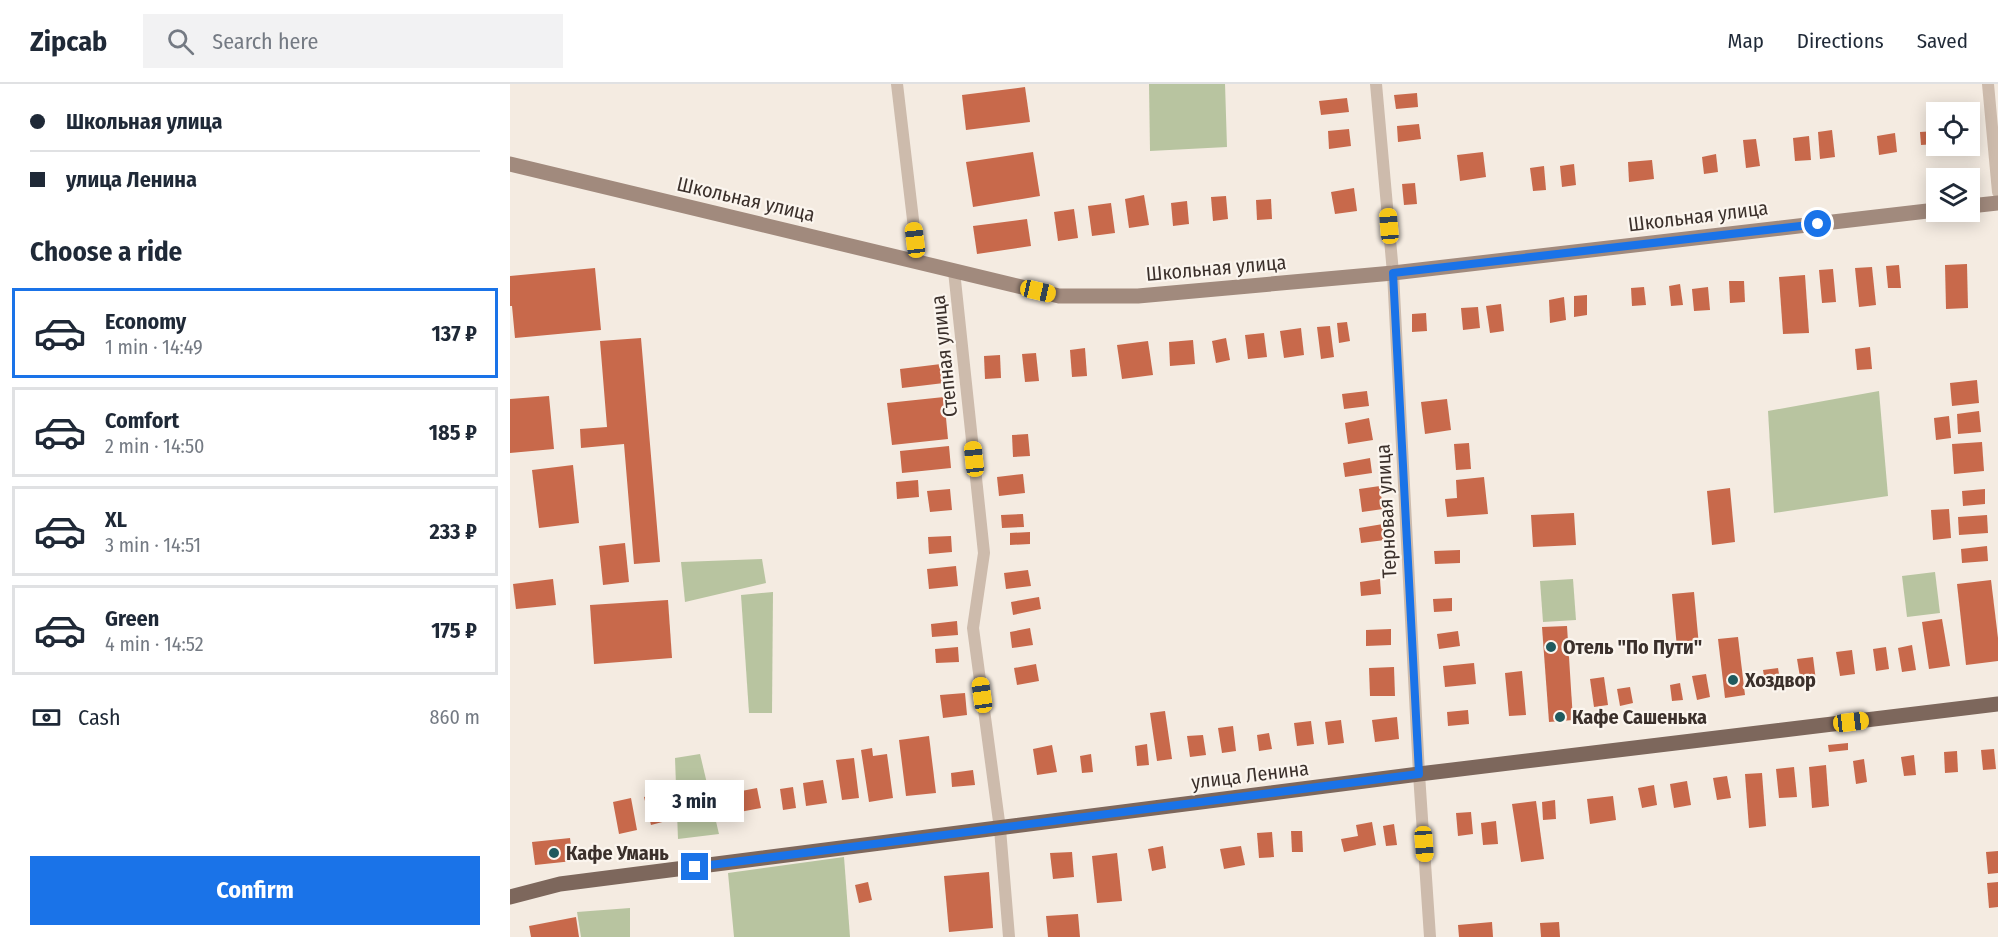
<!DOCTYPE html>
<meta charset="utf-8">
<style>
body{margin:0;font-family:"Fira Sans Condensed",sans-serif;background:#f2f2f3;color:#1f2937;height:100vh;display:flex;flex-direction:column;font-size:22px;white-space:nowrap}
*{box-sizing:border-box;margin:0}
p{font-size:20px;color:#747a83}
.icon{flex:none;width:33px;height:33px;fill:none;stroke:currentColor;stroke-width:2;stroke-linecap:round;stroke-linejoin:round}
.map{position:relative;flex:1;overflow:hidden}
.drawer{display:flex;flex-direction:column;background:#fff;width:510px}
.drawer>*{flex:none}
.top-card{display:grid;align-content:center;height:132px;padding:0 30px;background:#fff}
.buttons{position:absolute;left:1416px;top:18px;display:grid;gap:12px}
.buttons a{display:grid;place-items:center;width:54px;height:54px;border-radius:0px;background:#fff;box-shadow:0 3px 15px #0003;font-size:30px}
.end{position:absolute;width:27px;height:27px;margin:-14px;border:8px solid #1a73e8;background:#fff;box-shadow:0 0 0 3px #fff}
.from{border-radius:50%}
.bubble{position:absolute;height:42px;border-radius:0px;background:#fff;box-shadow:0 3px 15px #0003;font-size:20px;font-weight:700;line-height:42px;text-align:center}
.car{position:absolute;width:18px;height:36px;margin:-18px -9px;border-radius:8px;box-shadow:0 0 4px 2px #0007;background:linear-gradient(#f5c518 24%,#345 0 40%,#f5c518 0 76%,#345 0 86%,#f5c518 0)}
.top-card b{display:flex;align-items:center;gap:21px;height:57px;font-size:22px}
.top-card b+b{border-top:2px solid #e0e1e3}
.top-card i{width:15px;height:15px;background:#1f2937}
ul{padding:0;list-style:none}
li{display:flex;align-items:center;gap:18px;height:90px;margin:0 12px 9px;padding:0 18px;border:3px solid #e0e1e3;border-radius:0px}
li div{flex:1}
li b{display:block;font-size:22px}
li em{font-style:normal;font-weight:700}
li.current{border-color:#1a73e8}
li>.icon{width:54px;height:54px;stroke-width:1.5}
h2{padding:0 30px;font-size:27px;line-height:72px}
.pay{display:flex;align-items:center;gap:15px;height:66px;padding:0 30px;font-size:22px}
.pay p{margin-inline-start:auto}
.action{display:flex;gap:12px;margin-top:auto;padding:12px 30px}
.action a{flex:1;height:69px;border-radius:0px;background:#1a73e8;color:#fff;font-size:24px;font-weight:700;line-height:69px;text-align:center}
header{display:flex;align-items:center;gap:36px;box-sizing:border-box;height:84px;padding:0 30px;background:#fff;border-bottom:2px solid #e0e1e3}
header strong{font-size:28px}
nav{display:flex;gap:33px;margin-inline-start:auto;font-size:21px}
.search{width:420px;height:54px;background:#f2f2f3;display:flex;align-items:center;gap:15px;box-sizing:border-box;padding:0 21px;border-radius:0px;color:#747a83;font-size:22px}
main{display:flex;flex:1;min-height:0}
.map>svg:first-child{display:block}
.green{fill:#b8c4a0}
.building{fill:#c8694b}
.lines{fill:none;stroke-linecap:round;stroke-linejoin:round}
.street{stroke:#cdbbac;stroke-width:12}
.secondary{stroke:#a18a7d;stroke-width:15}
.primary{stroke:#7d675c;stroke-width:15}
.route{stroke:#1a73e8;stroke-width:8}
.poi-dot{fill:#1f5a5e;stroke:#fbf5ee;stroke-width:2}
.labels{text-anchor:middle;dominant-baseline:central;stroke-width:4.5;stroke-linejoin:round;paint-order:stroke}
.street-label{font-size:20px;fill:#3b302b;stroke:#fbf5ee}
.poi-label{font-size:20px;font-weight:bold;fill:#3b302b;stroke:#fbf5ee;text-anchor:start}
</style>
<header>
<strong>Zipcab</strong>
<div class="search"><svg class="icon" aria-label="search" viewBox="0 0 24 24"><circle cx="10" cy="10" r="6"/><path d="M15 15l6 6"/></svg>Search here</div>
<nav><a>Map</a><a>Directions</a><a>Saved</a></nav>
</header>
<main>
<section class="drawer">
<div class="top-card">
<b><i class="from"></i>Школьная улица</b>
<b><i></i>улица Ленина</b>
</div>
<h2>Choose a ride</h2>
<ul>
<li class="current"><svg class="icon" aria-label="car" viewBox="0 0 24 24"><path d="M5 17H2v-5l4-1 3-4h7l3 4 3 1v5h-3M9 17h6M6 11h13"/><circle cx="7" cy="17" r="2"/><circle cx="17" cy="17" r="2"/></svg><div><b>Economy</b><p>1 min · 14:49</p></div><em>137 ₽</em></li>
<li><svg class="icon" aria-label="car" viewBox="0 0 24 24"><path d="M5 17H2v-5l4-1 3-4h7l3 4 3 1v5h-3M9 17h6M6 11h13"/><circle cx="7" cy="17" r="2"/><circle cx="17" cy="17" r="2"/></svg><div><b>Comfort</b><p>2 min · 14:50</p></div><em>185 ₽</em></li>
<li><svg class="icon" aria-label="car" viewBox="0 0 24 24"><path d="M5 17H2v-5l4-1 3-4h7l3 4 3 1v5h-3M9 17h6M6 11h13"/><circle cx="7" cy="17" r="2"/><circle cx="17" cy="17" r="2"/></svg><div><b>XL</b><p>3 min · 14:51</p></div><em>233 ₽</em></li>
<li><svg class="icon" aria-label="car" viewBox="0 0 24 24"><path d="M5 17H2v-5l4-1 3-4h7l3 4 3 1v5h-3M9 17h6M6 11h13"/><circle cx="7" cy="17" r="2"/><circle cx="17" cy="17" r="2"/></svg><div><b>Green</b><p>4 min · 14:52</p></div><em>175 ₽</em></li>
</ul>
<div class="pay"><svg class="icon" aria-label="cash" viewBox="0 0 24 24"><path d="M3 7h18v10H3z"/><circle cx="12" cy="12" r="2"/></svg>Cash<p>860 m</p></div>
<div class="action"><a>Confirm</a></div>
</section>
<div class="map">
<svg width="1488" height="853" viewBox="0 0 1488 853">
<rect width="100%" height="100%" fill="#f4ebe1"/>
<g class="green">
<polygon points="639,0 715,0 717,63 640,67"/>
<polygon points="1369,307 1378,412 1264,429 1258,327"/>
<polygon points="252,475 256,499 175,518 171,478"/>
<polygon points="1425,488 1430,529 1397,533 1392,492"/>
<polygon points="1063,495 1066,536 1033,538 1030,497"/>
<polygon points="263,508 262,629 239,629 231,511"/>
<polygon points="190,670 209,750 168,755 165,674"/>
<polygon points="334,773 340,853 224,853 218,789"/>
<polygon points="120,824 120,853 71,853 67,828"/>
</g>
<g class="building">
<polygon points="515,3 520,38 456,46 452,11"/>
<polygon points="907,9 908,23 886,25 884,11"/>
<polygon points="837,14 839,28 811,31 809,17"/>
<polygon points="909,40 911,55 888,58 887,42"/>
<polygon points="839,45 841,62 819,65 818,47"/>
<polygon points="1322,46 1325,73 1310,75 1308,48"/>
<polygon points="1426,47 1426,60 1411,61 1410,48"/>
<polygon points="1385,49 1387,68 1369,71 1367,52"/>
<polygon points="1299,52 1301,76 1285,77 1283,54"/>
<polygon points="1246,55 1250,82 1236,84 1233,56"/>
<polygon points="523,68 530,112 463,123 456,78"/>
<polygon points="973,68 976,93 950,97 947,71"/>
<polygon points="1206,70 1208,88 1194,90 1192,73"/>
<polygon points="1142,76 1144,95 1119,98 1118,78"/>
<polygon points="1064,80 1066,101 1052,103 1050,82"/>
<polygon points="1034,82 1036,106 1023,107 1020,84"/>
<polygon points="905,99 907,120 894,121 892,100"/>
<polygon points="844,104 847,127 825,130 821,108"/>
<polygon points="634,111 639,141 619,144 615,115"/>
<polygon points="716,112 718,135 703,137 701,113"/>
<polygon points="761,115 762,135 747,136 746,116"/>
<polygon points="677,117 679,140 663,142 661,119"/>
<polygon points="601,119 605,149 582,152 578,122"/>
<polygon points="564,125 568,154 548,157 544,128"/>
<polygon points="517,135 521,162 467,170 463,142"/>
<polygon points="1457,180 1458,224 1436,225 1435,181"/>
<polygon points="1389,181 1391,204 1378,204 1376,182"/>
<polygon points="1362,183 1366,221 1349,223 1345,184"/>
<polygon points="85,184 91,246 5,254 2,222 0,222 0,192"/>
<polygon points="1323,185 1326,218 1312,219 1309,186"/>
<polygon points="1295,191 1299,249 1273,250 1269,193"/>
<polygon points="1219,197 1234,197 1235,218 1220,219"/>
<polygon points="1170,200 1173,221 1161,222 1159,202"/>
<polygon points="1134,203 1136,221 1122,222 1121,204"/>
<polygon points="1198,203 1200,226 1184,227 1182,205"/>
<polygon points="1077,211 1077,231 1064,233 1064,212"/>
<polygon points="1054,213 1056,236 1040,239 1039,216"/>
<polygon points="991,220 994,247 980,249 976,222"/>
<polygon points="968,223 970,244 953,246 951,224"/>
<polygon points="916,229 917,247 902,248 902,230"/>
<polygon points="837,238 840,257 829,259 827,239"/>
<polygon points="820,242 824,273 811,275 807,243"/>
<polygon points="791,244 794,271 774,274 770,247"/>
<polygon points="754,249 757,273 738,275 735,251"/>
<polygon points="131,254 150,478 124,480 114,360 71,364 70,345 97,343 90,257"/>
<polygon points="716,254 720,276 706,279 702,257"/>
<polygon points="683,256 685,280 660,282 659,258"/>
<polygon points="638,257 643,291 612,295 607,261"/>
<polygon points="1360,263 1362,285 1347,286 1345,265"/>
<polygon points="575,264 577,292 562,293 560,266"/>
<polygon points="526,269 529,297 515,298 512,270"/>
<polygon points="490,271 491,294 475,295 474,272"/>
<polygon points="431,280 434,299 392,304 390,285"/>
<polygon points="1467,296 1469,319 1442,322 1440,299"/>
<polygon points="857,307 859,322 834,325 832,310"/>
<polygon points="39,312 44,365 0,369 0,315"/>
<polygon points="434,313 438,355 382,361 377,319"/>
<polygon points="937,315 941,346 915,350 911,318"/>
<polygon points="1469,327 1471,348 1448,350 1447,330"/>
<polygon points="1439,332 1441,354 1426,356 1424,334"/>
<polygon points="859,334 863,356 838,360 835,339"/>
<polygon points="518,350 520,372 503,373 502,351"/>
<polygon points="1472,358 1474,387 1444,390 1442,360"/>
<polygon points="959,359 961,385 946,386 944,360"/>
<polygon points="439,362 441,384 392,389 390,367"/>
<polygon points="860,374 862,389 835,393 833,379"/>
<polygon points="63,381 69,439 29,444 22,386"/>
<polygon points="513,390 515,409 489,412 487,393"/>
<polygon points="974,393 978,430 937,433 935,415 947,414 946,396"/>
<polygon points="408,396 409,413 387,415 386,398"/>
<polygon points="870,402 873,425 852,428 849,405"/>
<polygon points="1220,404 1225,458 1202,461 1197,407"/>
<polygon points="440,405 442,426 420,428 417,407"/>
<polygon points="1475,405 1475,420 1453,422 1452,407"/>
<polygon points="1439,425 1441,454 1423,456 1421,426"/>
<polygon points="1064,429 1066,461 1023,463 1021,431"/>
<polygon points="513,430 514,443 492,444 491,431"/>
<polygon points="1477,431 1478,449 1449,451 1448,433"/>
<polygon points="873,440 875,456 851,459 849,444"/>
<polygon points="520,448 520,460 500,461 500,449"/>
<polygon points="441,452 442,468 419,470 418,453"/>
<polygon points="115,459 119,498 93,501 89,462"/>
<polygon points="1477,462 1478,477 1452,479 1451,465"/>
<polygon points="950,466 950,479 925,480 924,467"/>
<polygon points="446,482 448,502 419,505 417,485"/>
<polygon points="518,486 521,502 496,505 494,489"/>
<polygon points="43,495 46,521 6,525 3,500"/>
<polygon points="870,495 871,510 851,512 850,498"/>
<polygon points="1481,496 1488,554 1488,577 1456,581 1447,500"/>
<polygon points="1184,508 1189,562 1167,564 1162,510"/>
<polygon points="529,513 531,525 503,531 501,518"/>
<polygon points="942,514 942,527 924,528 923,515"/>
<polygon points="158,516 162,574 84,580 80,521"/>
<polygon points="1432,535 1440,582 1419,585 1412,538"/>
<polygon points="447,537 448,551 422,553 421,540"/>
<polygon points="1057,542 1063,636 1039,638 1032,543"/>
<polygon points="520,544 523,561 502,564 500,548"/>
<polygon points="881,545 881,561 856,562 856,546"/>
<polygon points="948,547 950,562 929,565 927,550"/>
<polygon points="1228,553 1235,611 1215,614 1208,555"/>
<polygon points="1402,561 1406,586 1392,588 1388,564"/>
<polygon points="448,563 449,578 426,579 425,565"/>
<polygon points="1376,563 1379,585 1366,587 1363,565"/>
<polygon points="1342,566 1345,590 1330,592 1326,568"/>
<polygon points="1303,573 1306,597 1291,599 1287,575"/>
<polygon points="964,579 966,600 935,603 933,582"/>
<polygon points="526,580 529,597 507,601 504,584"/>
<polygon points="884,583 885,612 860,612 859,584"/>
<polygon points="1268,584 1271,602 1256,605 1253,586"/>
<polygon points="1012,587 1016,631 999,632 995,589"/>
<polygon points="1196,590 1200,613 1187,616 1182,592"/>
<polygon points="1094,593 1098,621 1084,623 1080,595"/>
<polygon points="1170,599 1173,616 1162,617 1160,601"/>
<polygon points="1120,603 1123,619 1110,622 1107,605"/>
<polygon points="455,609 457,631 433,634 430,611"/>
<polygon points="958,626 959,640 938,642 937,628"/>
<polygon points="655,627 662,675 647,677 640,629"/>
<polygon points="887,633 889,655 865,658 862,636"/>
<polygon points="831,636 834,659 818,661 815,638"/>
<polygon points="801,637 804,660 787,662 784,639"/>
<polygon points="723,642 726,667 712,669 708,644"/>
<polygon points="759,649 762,665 749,667 747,651"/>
<polygon points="693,651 696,671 680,673 677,652"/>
<polygon points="419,652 426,709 396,712 389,656"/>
<polygon points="1338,659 1338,666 1319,668 1318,661"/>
<polygon points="637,660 639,681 627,682 625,662"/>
<polygon points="542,661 547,688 527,691 523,665"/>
<polygon points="362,664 363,672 377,670 383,714 359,718 351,666"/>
<polygon points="1484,665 1486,685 1473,686 1471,666"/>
<polygon points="1447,667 1448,688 1435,689 1434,668"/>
<polygon points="581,670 583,688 572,689 570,672"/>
<polygon points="1404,671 1406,691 1394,692 1391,673"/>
<polygon points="344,674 349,714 332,716 326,676"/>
<polygon points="1354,675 1357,698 1346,700 1343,677"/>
<polygon points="1316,681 1319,722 1302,724 1299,683"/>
<polygon points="1284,683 1287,713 1269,714 1266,685"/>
<polygon points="463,686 465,701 442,703 441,689"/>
<polygon points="1252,689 1256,742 1239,744 1235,690"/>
<polygon points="1217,692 1221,714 1207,716 1203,694"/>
<polygon points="313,696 317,719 296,722 293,699"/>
<polygon points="1177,697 1181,721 1164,724 1160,700"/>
<polygon points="1144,701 1147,721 1132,724 1128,704"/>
<polygon points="283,703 286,724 273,726 270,705"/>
<polygon points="247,704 251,724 219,730 216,710"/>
<polygon points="154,708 160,736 141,741 134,713"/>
<polygon points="1103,712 1106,736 1080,740 1077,715"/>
<polygon points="121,714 127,746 109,750 103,718"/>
<polygon points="1045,716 1046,735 1033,736 1032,718"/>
<polygon points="1026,717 1034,775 1011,778 1002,720"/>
<polygon points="961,728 963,750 948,752 946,729"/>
<polygon points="986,737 988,760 973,761 971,739"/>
<polygon points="862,738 866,761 834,768 831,755 848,752 846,741"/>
<polygon points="884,740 887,761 876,762 873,742"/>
<polygon points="781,747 792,747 793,768 782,768"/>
<polygon points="762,748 764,773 749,774 747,749"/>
<polygon points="60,754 63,777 25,781 22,758"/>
<polygon points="653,762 656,784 642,787 638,765"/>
<polygon points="731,762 735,781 714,785 710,765"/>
<polygon points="1488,767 1488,789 1478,790 1476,768"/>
<polygon points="562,768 564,793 543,795 540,769"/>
<polygon points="607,769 612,817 587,819 582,772"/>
<polygon points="479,788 483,844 439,848 434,792"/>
<polygon points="358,798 362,816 349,819 345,801"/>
<polygon points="1488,798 1488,823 1479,824 1477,799"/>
<polygon points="568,830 570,853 538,853 536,832"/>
<polygon points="66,833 69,853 21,853 19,842"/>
<polygon points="982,838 983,853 949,853 948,841"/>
<polygon points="1049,838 1050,853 1031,853 1030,839"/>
</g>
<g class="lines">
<g class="street">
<polyline points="387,0 408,178"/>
<polyline points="866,0 883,189 909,690 920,853"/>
<polyline points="1478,0 1488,108"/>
<polyline points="444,187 474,469 463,544 490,745 499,853"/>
</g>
<g class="secondary">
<polyline points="0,80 549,212 628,212 883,189 1426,126"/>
<polyline points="1460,122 1488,119"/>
</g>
<polyline class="primary" points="0,813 50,800 909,690 1488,620"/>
</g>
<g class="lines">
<polyline class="route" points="185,783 909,690 883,189 1308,140"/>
</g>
<g class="poi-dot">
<circle cx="1041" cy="563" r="6"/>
<circle cx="1223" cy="596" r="6"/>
<circle cx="1050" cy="633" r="6"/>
<circle cx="44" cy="769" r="6"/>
</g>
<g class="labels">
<g class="street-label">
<text transform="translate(236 115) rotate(13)">Школьная улица</text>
<text transform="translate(1188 132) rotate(-7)">Школьная улица</text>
<text transform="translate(706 184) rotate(-5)">Школьная улица</text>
<text transform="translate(434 272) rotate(-96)">Степная улица</text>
<text transform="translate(876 427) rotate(-93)">Терновая улица</text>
<text transform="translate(740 691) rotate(-7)">улица Ленина</text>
</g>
<g class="poi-label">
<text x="1053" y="563">Отель "По Пути"</text>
<text x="1235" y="596">Хоздвор</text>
<text x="1062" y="633">Кафе Сашенька</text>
<text x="56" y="769">Кафе Умань</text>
</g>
</g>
</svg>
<div class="buttons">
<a><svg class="icon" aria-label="locate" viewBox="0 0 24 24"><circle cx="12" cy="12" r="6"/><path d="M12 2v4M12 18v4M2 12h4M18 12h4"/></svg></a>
<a><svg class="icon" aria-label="layers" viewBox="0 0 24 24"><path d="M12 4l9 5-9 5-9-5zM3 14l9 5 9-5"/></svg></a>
</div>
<i class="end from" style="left:1308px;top:140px"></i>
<i class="end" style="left:185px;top:783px"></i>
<div class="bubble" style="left:135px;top:696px;width:99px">3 min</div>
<i class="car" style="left:879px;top:142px;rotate:355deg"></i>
<i class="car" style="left:405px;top:156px;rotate:353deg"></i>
<i class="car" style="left:528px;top:207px;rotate:103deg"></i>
<i class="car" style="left:464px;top:375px;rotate:354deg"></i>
<i class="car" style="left:472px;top:611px;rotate:352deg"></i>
<i class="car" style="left:1341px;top:638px;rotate:83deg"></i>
<i class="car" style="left:914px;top:760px;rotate:176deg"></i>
</div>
</main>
